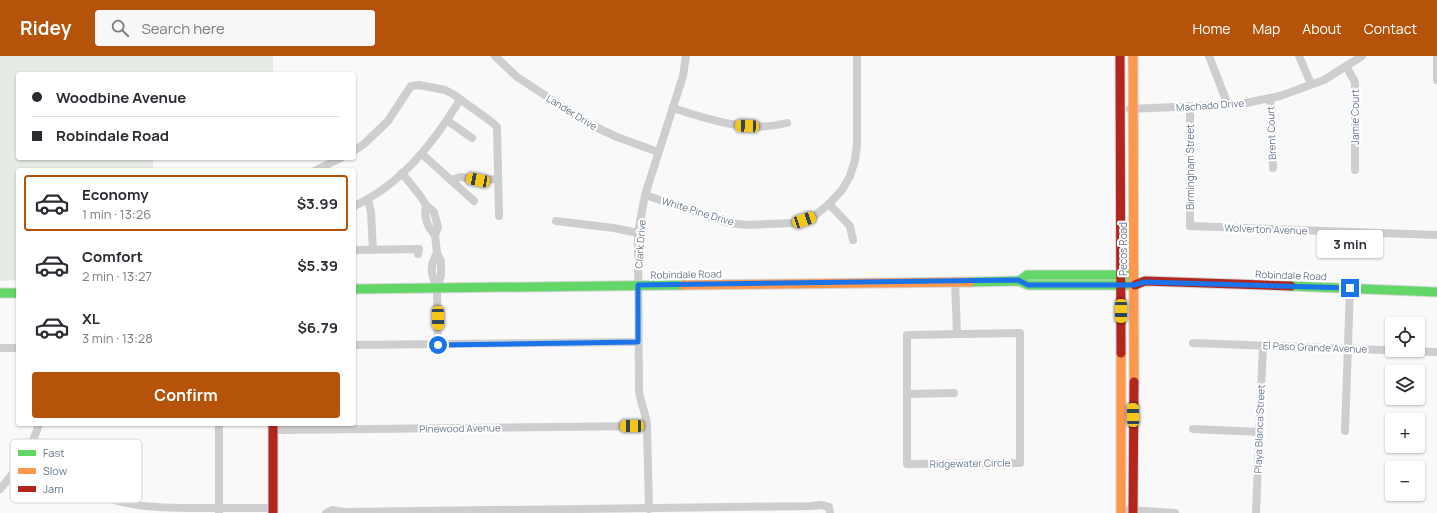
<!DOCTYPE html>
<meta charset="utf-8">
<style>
body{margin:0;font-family:Manrope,sans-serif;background:#f7f7f7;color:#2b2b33;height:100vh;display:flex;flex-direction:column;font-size:15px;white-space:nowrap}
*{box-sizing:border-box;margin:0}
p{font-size:13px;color:#7c7c81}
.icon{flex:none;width:22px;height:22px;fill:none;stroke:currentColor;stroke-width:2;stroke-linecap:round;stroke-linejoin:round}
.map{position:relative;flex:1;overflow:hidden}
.details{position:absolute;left:16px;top:112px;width:340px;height:258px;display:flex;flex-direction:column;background:#fff;border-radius:4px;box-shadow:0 1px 3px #0004}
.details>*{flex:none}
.guide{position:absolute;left:16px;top:16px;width:340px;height:88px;border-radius:4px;box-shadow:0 1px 3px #0004;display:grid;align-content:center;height:88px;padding:0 16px;background:#fff}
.buttons{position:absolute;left:1385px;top:261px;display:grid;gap:8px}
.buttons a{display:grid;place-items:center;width:40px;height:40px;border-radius:4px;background:#fff;box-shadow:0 1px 3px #0004;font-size:20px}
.end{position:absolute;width:18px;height:18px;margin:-9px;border:5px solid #1a73e8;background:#fff;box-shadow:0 0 0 2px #fff}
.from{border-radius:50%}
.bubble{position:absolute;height:28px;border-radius:4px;background:#fff;box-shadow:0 1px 3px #0004;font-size:13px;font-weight:700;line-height:28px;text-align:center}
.car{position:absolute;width:12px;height:24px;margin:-12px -6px;border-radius:5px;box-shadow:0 0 3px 1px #0007;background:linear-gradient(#f5c518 24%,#345 0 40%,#f5c518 0 76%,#345 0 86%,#f5c518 0)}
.guide b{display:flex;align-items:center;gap:14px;height:38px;font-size:15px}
.guide b+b{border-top:1px solid #e1e1e2}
.guide i{width:10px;height:10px;background:#2b2b33}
ul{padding:7px 0 0;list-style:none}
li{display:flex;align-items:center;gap:12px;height:56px;margin:0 8px 6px;padding:0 8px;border:2px solid transparent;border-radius:4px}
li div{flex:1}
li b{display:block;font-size:15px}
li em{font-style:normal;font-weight:700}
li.active{border-color:#b45309}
li>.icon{width:36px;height:36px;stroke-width:1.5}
.action{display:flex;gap:8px;margin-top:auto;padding:8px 16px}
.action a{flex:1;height:46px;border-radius:4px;background:#b45309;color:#fff;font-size:16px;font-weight:700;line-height:46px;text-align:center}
header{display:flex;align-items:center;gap:24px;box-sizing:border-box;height:56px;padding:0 20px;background:#b45309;color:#fff}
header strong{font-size:19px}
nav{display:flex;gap:22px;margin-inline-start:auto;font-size:14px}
.search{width:280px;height:36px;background:#f7f7f7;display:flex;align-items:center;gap:10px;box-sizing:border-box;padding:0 14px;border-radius:4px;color:#7c7c81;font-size:15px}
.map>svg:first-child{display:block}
.green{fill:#e7ebe6}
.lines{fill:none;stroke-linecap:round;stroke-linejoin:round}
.fast-casing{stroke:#d6d7d7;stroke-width:11}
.slow-casing{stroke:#d6d7d7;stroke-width:11}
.jam-casing{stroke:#d6d7d7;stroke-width:11}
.street{stroke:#ceced0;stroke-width:8}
.fast{stroke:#63d668;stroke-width:9}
.slow{stroke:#ff974d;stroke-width:9}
.jam{stroke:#b3261e;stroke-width:9}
.route{stroke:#1a73e8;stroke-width:5}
.labels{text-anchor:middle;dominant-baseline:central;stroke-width:4;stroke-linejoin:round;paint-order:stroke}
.street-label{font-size:10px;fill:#687889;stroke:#fff}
.key{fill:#fff;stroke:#d2d6dc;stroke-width:1}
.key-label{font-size:11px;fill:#687889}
</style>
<header>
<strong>Ridey</strong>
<div class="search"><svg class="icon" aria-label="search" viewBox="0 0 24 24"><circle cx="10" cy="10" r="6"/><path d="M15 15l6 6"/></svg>Search here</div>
<nav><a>Home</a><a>Map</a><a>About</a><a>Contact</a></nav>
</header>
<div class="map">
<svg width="1437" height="457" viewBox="0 0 1437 457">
<rect width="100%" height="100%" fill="#f9f9f9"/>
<polygon class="green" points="0,0 273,0 273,18 18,18 18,102 153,102 153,114 18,114 18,224 0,225"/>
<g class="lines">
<defs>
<g id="fast">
<polyline points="1019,225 1027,219 1130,219"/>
<polyline points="970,226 1019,225 1028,229 1135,229"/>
<polyline points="1291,230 1437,236"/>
<polyline points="354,233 683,229"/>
<polyline points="0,237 18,237"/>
</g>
<g id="slow">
<polyline points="1133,0 1134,326"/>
<polyline points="683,229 970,226"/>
<polyline points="1121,297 1121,457"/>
</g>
<g id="jam">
<polyline points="1120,0 1121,297"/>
<polyline points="1135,229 1145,225 1291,230"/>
<polyline points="273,368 273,457"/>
<polyline points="1133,457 1134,326"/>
</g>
</defs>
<use href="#fast" class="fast-casing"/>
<use href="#slow" class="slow-casing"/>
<use href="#jam" class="jam-casing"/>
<g class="street">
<polyline points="495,0 517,21 589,68 617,81 658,96"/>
<polyline points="1209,0 1228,49"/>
<polyline points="1299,0 1311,28"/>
<polyline points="1437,0 1437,24"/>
<polyline points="1346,10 1355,26 1355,114"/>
<polyline points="1269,42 1272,54 1273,112"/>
<polyline points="1190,51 1190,170 1437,179"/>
<path d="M673,52C710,64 748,77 787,67"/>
<polyline points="1130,53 1241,48 1280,40 1324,24 1362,0"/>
<polyline points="448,65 472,82"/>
<polyline points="354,95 364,88 388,65 411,30 419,29 445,34 453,38 493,67 497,71 499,160"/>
<polyline points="422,98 474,145"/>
<polyline points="316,114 341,102"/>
<polyline points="402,117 421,141 426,149 434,156 438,171 435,179 437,197 441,205 441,219 437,232 438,289"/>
<polyline points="451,124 461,121 478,124 498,123"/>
<polyline points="645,139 729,167 747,169 793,167 814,160 829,148 842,134 850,120 855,104 857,88 857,0"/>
<polyline points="368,144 371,156 373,194"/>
<polyline points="829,148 850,170 853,184"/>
<path d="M426,149C424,160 427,171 435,179"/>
<path d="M354,150C401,129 434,86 460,44"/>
<polyline points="556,165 614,172 638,177"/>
<polyline points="354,194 419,193 418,198"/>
<path d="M437,197C429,211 431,218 437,232"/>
<polyline points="955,225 957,278"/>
<polygon points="1020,277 1020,407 907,408 907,279"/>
<polyline points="1193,287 1437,296"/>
<polyline points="354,289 638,286"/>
<polyline points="0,292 18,292"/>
<polyline points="907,338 954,337"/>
<polyline points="1193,373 1259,376"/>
<polyline points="273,374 647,370"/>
<polyline points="1345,375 1350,232"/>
<path d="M30,391C48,405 64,421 84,432C119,451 157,452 196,452C222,452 247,452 273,452"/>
<path d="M0,433C17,414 32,392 39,368"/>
<path d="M649,453L647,370C646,356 640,347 639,334L638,177L645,139L683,20L686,0"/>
<polyline points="1128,454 1175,457"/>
<polyline points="219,456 219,368"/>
<polyline points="326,457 332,454 344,456 811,450 821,449 829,451 830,457"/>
<polyline points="1256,457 1263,289"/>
</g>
<use href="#fast" class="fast"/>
<use href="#slow" class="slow"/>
<use href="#jam" class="jam"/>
</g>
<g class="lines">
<polyline class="route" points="438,289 638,286 638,229 1018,224 1028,229 1134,229 1145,226 1350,232"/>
</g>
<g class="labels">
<g class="street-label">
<text transform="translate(1210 49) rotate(-4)">Machado Drive</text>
<text transform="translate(572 56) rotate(32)">Lander Drive</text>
<text transform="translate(1355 61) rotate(-90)">Jamie Court</text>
<text transform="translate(1271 77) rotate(-92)">Brent Court</text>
<text transform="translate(1190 111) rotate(-90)">Birmingham Street</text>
<text transform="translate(698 155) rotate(17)">White Pine Drive</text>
<text transform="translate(1266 173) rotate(2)">Wolverton Avenue</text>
<text transform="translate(640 188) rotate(-86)">Clark Drive</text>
<text transform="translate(1123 193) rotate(-90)">Pecos Road</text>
<text transform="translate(686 218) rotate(-1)">Robindale Road</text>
<text transform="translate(1291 219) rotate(2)">Robindale Road</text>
<text transform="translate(1315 291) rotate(2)">El Paso Grande Avenue</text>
<text transform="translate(460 372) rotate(-1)">Pinewood Avenue</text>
<text transform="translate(1259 373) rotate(-88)">Playa Blanca Street</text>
<text transform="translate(970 407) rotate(-1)">Ridgewater Circle</text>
</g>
</g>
<rect x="10" y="383" width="132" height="64" rx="6" class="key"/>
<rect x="18" y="394" width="18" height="6" fill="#63d668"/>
<rect x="18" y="412" width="18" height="6" fill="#ff974d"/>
<rect x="18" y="430" width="18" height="6" fill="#b3261e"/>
<g class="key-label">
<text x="43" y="401">Fast</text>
<text x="43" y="419">Slow</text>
<text x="43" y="437">Jam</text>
</g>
</svg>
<div class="buttons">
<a><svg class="icon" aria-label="locate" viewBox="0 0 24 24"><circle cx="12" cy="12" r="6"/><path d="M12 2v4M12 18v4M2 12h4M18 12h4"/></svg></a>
<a><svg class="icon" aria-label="layers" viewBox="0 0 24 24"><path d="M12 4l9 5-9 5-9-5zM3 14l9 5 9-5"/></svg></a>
<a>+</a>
<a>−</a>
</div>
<i class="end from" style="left:438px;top:289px"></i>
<i class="end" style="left:1350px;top:232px"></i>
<div class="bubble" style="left:1317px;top:174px;width:66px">3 min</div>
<i class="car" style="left:747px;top:70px;rotate:272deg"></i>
<i class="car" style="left:478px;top:124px;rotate:281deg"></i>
<i class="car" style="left:804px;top:164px;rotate:71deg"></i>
<i class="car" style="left:1121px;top:255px;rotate:180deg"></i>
<i class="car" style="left:438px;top:262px;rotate:179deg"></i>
<i class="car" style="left:1133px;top:359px;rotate:359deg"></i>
<i class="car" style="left:632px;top:370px;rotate:269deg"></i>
<div class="guide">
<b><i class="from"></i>Woodbine Avenue</b>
<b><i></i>Robindale Road</b>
</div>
<section class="details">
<ul>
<li class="active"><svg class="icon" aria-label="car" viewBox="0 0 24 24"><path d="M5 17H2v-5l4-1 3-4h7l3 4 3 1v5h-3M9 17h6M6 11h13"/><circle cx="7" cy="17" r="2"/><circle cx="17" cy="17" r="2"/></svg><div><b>Economy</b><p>1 min · 13:26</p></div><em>$3.99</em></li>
<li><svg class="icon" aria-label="car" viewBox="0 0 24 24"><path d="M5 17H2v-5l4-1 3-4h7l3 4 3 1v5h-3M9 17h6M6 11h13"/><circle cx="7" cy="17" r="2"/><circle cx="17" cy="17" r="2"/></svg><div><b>Comfort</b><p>2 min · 13:27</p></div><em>$5.39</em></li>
<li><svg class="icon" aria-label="car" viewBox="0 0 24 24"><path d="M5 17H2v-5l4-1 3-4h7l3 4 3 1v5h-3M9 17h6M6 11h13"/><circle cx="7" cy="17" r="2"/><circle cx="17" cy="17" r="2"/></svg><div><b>XL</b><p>3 min · 13:28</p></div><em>$6.79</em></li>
</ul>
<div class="action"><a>Confirm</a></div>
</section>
</div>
